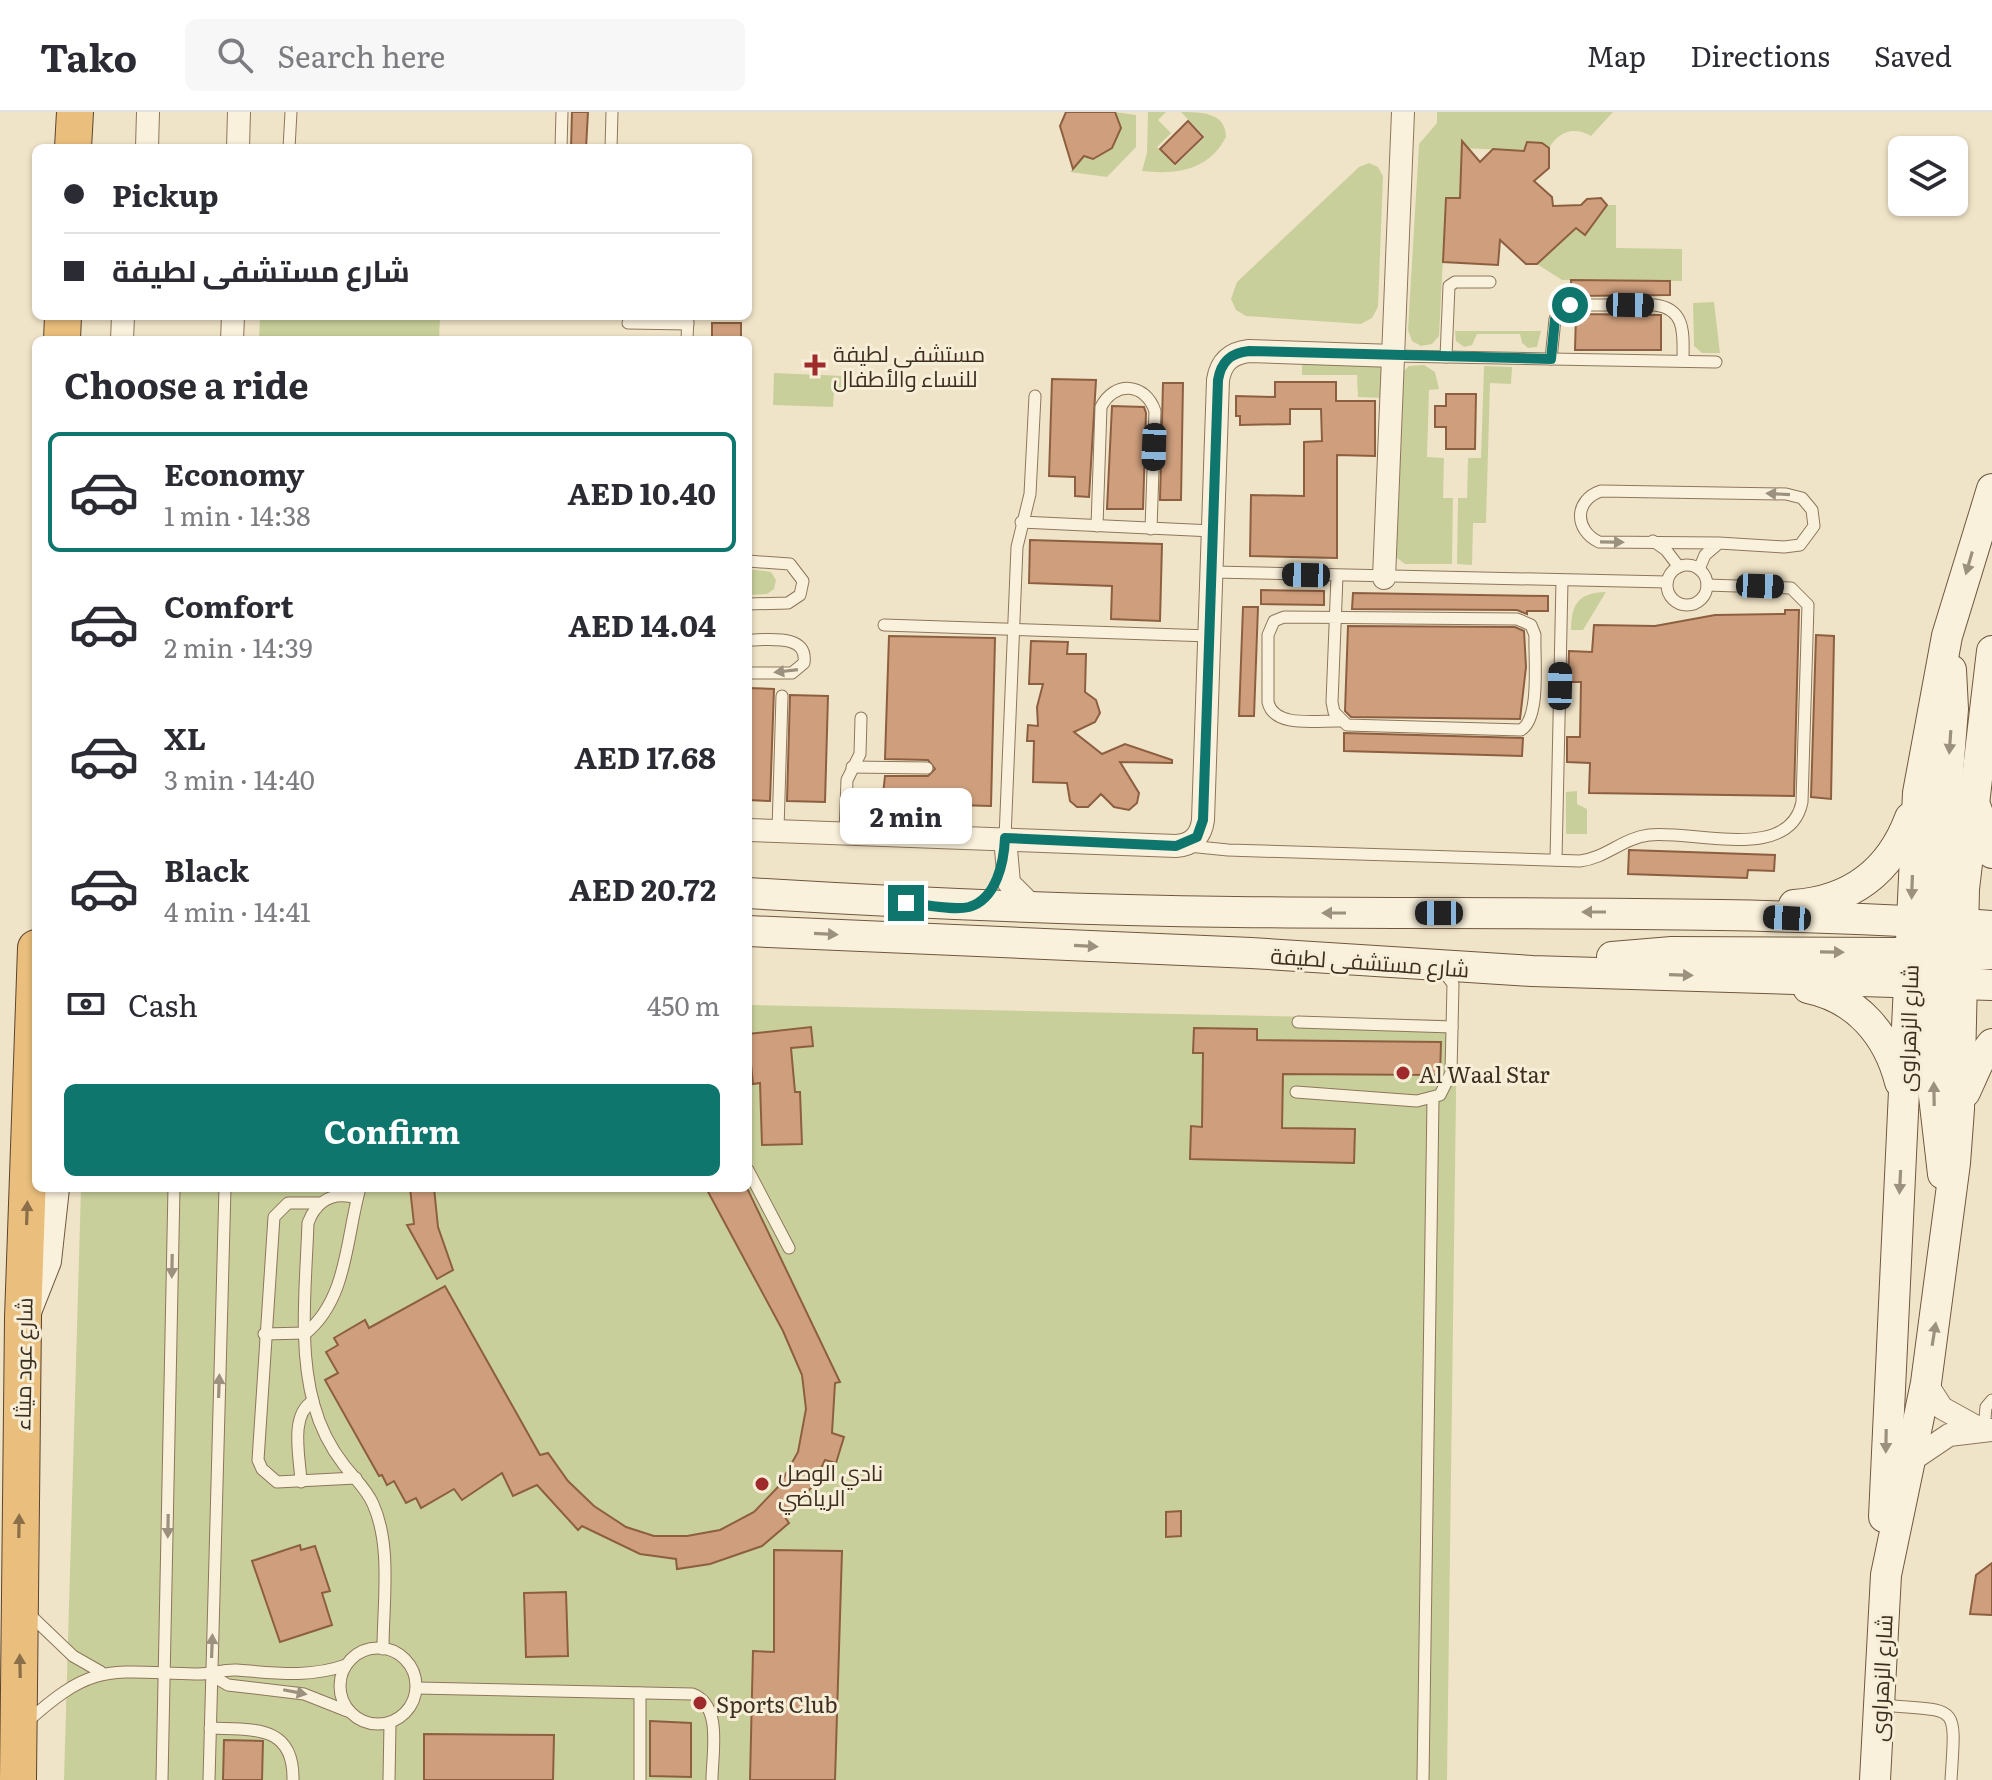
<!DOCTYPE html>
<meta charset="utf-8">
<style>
body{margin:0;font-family:Literata,Cairo,serif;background:#f7f7f7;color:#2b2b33;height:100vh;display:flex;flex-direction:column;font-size:30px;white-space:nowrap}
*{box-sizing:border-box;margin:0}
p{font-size:26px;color:#7c7c81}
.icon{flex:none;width:44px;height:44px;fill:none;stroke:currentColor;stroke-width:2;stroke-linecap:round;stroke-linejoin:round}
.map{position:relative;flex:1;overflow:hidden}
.details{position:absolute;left:32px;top:224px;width:720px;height:856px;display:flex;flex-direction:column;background:#fff;border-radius:12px;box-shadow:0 2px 6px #0004}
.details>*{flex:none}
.top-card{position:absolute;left:32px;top:32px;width:720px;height:176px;border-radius:12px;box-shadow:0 2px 6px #0004;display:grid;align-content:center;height:176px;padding:0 32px;background:#fff}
.buttons{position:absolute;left:1888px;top:24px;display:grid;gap:16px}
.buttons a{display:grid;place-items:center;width:80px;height:80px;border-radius:12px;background:#fff;box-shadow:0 2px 6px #0004;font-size:40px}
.end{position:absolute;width:36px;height:36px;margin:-18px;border:10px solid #0f766e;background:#fff;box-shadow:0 0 0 4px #fff}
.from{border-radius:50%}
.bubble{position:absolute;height:56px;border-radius:12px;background:#fff;box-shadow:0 2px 6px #0004;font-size:26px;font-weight:700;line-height:56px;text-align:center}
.car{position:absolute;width:24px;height:48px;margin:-24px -12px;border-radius:10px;box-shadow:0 0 6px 2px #0007;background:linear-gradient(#222 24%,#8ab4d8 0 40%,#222 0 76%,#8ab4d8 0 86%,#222 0)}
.top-card b{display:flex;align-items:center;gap:28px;height:76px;font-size:30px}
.top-card b+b{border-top:2px solid #e1e1e2}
.top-card i{width:20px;height:20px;background:#2b2b33}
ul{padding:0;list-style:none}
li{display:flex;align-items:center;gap:24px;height:120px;margin:0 16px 12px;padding:0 16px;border:4px solid transparent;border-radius:12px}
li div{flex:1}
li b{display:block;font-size:30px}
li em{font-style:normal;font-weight:700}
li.current{border-color:#0f766e}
li>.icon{width:72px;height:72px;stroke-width:1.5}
h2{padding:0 32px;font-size:36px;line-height:96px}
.pay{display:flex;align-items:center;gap:20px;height:88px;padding:0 32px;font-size:30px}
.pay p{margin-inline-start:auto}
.button{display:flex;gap:16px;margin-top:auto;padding:16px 32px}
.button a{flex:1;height:92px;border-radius:12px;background:#0f766e;color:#fff;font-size:32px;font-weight:700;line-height:92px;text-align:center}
header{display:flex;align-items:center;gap:48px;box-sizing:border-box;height:112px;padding:0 40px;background:#fff;border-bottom:2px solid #e1e1e2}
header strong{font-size:38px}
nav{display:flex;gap:44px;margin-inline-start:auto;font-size:28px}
.search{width:560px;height:72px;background:#f7f7f7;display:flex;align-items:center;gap:20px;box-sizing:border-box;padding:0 28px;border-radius:12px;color:#7c7c81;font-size:30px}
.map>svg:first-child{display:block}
.green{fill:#c9cf9b}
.building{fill:#cf9f7d;stroke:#8d5f41;stroke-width:2}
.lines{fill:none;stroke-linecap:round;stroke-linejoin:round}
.service-casing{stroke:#8d765c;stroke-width:13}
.minor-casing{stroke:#8d765c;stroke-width:24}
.secondary-casing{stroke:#6f573f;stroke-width:32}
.trunk-casing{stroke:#5b4430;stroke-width:38}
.service{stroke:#faf1dc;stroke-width:11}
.minor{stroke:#faf1dc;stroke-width:22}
.secondary{stroke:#faf1dc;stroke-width:30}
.trunk{stroke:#eabe7c;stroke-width:36}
.oneway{fill:#9c907e}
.oneway2{fill:#8b6f49}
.route{stroke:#0f766e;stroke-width:10}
.poi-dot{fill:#9e2a2b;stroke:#f7eed8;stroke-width:3}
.labels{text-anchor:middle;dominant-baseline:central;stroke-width:6;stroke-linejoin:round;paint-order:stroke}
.poi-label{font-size:22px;fill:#3d2e20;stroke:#f7eed8;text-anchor:start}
.street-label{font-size:22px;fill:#3d2e20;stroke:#f7eed8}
</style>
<header>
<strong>Tako</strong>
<div class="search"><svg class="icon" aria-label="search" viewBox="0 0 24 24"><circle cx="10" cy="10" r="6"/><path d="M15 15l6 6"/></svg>Search here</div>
<nav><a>Map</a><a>Directions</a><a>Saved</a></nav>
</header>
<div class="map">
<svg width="1992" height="1668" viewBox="0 0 1992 1668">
<rect width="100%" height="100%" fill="#f0e4c8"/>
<g class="green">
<polygon points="1115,0 1136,3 1136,35 1107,65 1070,60 1084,44 1093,47 1112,36 1121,16"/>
<path d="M1148,0H1166L1158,8L1171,21L1157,35L1175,54L1205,25L1181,0C1200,0 1226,0 1226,25C1209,58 1177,63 1142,59L1147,41Z"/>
<path d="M1437,0H1613L1591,24C1573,14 1559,20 1549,36L1542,31L1527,30L1524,39L1462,36L1460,86H1446L1439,224L1432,232L1421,234L1412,229L1408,218L1419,32L1437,11Z"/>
<polygon points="1369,51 1378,55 1383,64 1378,195 1372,206 1361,212 1246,204 1236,198 1231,187 1237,170 1359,55"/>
<polygon points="1607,93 1616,93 1616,136 1682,137 1682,169 1562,168 1537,152 1574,113 1585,123"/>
<polygon points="1714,190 1720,241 1702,241 1694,234 1693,191"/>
<polygon points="260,204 440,204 439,228 259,228"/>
<polygon points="1455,219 1541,219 1537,235 1528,236 1522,231 1520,222 1477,222 1472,233 1464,235 1456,229"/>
<polygon points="1302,251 1380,254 1383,257 1385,286 1358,285 1357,263 1302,263"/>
<polygon points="1424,253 1435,260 1439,277 1429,278 1427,345 1444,346 1443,386 1453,386 1452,452 1405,452 1396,445 1402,261 1409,254"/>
<polygon points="1484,254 1512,255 1511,272 1490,271 1486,411 1473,411 1472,453 1457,452 1458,386 1467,386 1468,346 1481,346"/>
<polygon points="774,261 845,264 845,278 834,278 833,295 773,293"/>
<polygon points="748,457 771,460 776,468 774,477 767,482 748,483"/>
<path d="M1606,480L1583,518H1571C1571,491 1579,481 1606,480Z"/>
<polygon points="1577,679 1577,692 1587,697 1587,722 1566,722 1566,680"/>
<polygon points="748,893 1457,908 1447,1668 64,1668 81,1076 748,1076"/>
</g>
<g class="building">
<polygon points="572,0 588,0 586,36 571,36"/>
<polygon points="1066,0 1115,0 1121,16 1112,36 1093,47 1084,44 1073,57 1060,14"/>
<polygon points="1188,9 1203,25 1175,52 1160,37"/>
<polygon points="1462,29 1480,50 1493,37 1524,39 1527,30 1542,31 1549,36 1549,56 1534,69 1552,85 1553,94 1581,93 1587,87 1601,86 1607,93 1585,123 1576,116 1537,152 1526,152 1500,128 1498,153 1443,150 1446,86 1460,86"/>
<polygon points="1571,168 1670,169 1670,183 1576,184 1571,183"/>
<polygon points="1576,202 1661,203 1661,238 1575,238"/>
<rect x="712" y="211" width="29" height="17"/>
<polygon points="1052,267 1096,268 1089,385 1075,384 1075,365 1049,364"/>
<polygon points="1275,270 1336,270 1336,289 1375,289 1375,344 1337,343 1337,446 1250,444 1251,383 1304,384 1304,330 1322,329 1321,297 1290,297 1290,312 1240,313 1240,304 1236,304 1236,284 1275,285"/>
<polygon points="1163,271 1183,271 1181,388 1160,388"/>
<polygon points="1446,282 1476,282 1475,337 1446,337 1446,315 1435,315 1435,294 1446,294"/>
<polygon points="1112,294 1144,295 1146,301 1143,397 1107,397"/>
<polygon points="1030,428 1162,432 1160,509 1111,507 1112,474 1029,471"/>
<polygon points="1261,478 1324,479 1324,493 1261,492"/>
<polygon points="1353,481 1548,484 1548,499 1527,499 1527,502 1517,498 1352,497"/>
<polygon points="1243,495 1258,495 1254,604 1239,604"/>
<polygon points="1785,498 1799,498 1794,684 1589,681 1590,651 1567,650 1567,625 1580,625 1581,570 1568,570 1569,539 1592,540 1594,513 1655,514 1715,503 1785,502"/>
<polygon points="1348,514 1515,515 1524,519 1526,555 1520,607 1351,605 1345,599"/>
<polygon points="1816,523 1834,524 1831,687 1811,685"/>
<polygon points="889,524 995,526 991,694 882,691 885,664 928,664 935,657 928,648 885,647"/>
<polygon points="1031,529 1068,530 1067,542 1086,542 1085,580 1096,588 1100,601 1095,610 1074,620 1102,642 1125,632 1172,648 1172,651 1120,650 1139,681 1137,691 1129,698 1114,695 1101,682 1088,695 1077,695 1070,689 1067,671 1033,670 1034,629 1027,629 1028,613 1038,614 1037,595 1043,572 1029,572"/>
<polygon points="748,576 774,577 770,689 748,688"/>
<polygon points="790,583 828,584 825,690 787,689"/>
<polygon points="1344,621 1523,626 1522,644 1344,639"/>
<polygon points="1629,738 1775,743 1774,759 1748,758 1747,766 1628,762"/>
<polygon points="811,915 813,934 791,936 795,980 800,980 802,1032 762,1033 760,971 753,972 748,922"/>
<polygon points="1194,916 1257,917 1257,928 1441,930 1440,963 1283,962 1282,1016 1355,1017 1354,1051 1190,1047 1191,1014 1202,1015 1203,941 1193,941"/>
<polygon points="410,1076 434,1076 438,1115 453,1158 437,1167 407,1113 414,1112"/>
<polygon points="706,1076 747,1076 840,1270 835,1271 832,1321 844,1325 836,1351 825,1348 812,1375 785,1405 789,1411 762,1434 710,1452 677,1457 676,1447 640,1442 582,1414 578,1418 537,1373 513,1384 502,1361 462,1388 454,1377 421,1396 416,1386 406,1391 394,1369 387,1373 382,1363 379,1364 325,1268 338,1261 326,1240 338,1233 334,1226 365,1208 369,1216 445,1174 540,1343 548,1341 568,1369 594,1394 626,1415 654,1424 687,1424 720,1418 754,1400 779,1374 798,1340 806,1297 802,1263 783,1219"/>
<polygon points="1181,1399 1181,1424 1166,1425 1166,1400"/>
<polygon points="300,1433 301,1438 315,1434 330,1479 322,1481 332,1513 280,1530 252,1449"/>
<polygon points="774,1438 842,1439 835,1668 750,1668 753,1539 774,1540"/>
<polygon points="1992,1451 1992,1503 1970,1502 1976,1463"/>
<polygon points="566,1480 568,1544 526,1545 524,1481"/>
<polygon points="650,1609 691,1611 691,1665 650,1664"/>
<polygon points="424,1622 554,1623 553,1668 424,1668"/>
<polygon points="224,1628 263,1629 262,1668 223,1668"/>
</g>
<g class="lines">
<defs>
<g id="service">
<polyline points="289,36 291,0"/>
<polyline points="561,36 562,0"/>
<polyline points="611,36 612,0"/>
<polyline points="628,211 688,212"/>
<polyline points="687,228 688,204"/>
<polyline points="1394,244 1716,250"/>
<polyline points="1446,245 1449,174 1455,170 1490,170"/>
<path d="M1551,247L1555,207L1570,193H1655C1687,197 1683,224 1683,249"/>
<polyline points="1021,410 1213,419"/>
<path d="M1097,414L1101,295C1114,269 1145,270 1155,299L1151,417"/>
<polyline points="1653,429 1666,438 1679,455"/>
<polyline points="748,449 790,452 803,469 800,483 788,491 748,492"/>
<circle cx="1687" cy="473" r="20"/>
<path d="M1699,457L1705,443L1719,431L1784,435L1800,433L1814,414L1812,398L1802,386L1786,382L1601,379C1574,388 1574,418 1599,430L1719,431"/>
<polyline points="1213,460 1667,470"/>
<path d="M1337,464L1332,590L1334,600L1347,613L1521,618C1541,606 1534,547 1535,523L1531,513L1517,507L1284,505L1274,509L1268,523V590C1274,617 1319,608 1341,609"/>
<polyline points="884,513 1210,524"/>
<path d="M748,528C768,528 808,521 804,551L792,561H748"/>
<polyline points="852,655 927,656"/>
<polyline points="778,718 782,584"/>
<polyline points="845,720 847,668 860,642 861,606"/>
<polyline points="1005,726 1017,435 1030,382 1035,284"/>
<path d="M1188,734L1228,738L1580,749C1606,746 1623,726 1649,723C1694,718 1790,751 1802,690L1808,493L1791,476L1707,473"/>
<polyline points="1556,748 1562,469"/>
<polyline points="1298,910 1452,915"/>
<polyline points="1296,980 1417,989 1440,983 1451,961 1453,872 1444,860"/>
<polyline points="748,1058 789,1136"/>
<path d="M357,1086C333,1079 316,1089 308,1111C306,1170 298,1237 314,1293C320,1315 330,1335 344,1353C354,1366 366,1376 373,1392C392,1434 383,1491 383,1537"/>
<polyline points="319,1091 288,1091 274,1105 258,1348 262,1357 277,1370 356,1366"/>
<path d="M264,1222L306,1221C348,1186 346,1125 360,1076"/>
<polyline points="1984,1318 1986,1295 1992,1288"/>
<path d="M301,1370C300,1346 289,1303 313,1289"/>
<polyline points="27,1500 73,1544 101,1560"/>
<circle cx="378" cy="1574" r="38"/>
<polyline points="211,1563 228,1573 304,1582 347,1599"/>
<path d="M417,1576L692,1582C723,1593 712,1641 712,1668"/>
<polyline points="640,1581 640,1668"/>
<path d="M1883,1593C1959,1600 1956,1589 1951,1668"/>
<path d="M27,1610C94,1549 110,1560 195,1562C210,1563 222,1557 237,1558C275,1561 310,1566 346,1553"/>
<path d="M210,1616C253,1618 294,1612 293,1668"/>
<polyline points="162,1668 174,1076"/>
<polyline points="209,1668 225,1076"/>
<polyline points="389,1668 390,1611"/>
<polyline points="1423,1668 1433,987"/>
</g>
<g id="minor">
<polyline points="147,36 148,0"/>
<polyline points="238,36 239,0"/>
<polyline points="122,228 123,204"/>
<polyline points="232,228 233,204"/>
<polyline points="1384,466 1403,0"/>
<path d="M748,718L1176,734C1192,733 1201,724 1203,708L1218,268C1221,250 1231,241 1249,239L1394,244"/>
<polyline points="1005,726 1009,771 1034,796"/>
<polyline points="1926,1271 1942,1296 1980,1317"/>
<polyline points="1909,1350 1949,1323 1992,1318"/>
</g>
<g id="secondary">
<polyline points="1976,696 1992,741"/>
<path d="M748,781C911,791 1073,798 1235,800C1488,803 1740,797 1992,814"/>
<path d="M1794,793C1851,789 1890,760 1910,706"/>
<polyline points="748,819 1251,841 1532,859 1992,873"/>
<polyline points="1941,829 1937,799 1953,597 1951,558"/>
<polyline points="1612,845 1672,840 1897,841 1927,833"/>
<polyline points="1943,846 1992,842"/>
<polyline points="1936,850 1934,984 1943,1062"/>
<path d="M1808,876C1857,886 1888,923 1900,970"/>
<polyline points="1965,980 1978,951 1992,932"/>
<polyline points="27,1197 46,1149 54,1076"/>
<polyline points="1884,1405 1918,681 1947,524 1992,377"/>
<polyline points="1875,1668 1886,1463 1926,1271 1955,1051 1959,997 1964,777 1992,539"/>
</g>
<g id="trunk">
<polyline points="73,36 75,0"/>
<polyline points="62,228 63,204"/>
<polyline points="18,1668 23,1206 36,836"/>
</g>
</defs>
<use href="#service" class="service-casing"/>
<use href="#minor" class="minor-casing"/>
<use href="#secondary" class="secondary-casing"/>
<use href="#trunk" class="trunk-casing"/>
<use href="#service" class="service"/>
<use href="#minor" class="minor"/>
<use href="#secondary" class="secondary"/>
<use href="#trunk" class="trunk"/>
</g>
<defs><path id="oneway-solid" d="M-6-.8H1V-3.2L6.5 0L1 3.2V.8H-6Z" transform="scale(2)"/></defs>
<g class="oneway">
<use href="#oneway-solid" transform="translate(1778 382) rotate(-177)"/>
<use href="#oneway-solid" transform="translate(1612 430) rotate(1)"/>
<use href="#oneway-solid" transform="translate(1969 451) rotate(106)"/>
<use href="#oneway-solid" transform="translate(786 559) rotate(173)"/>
<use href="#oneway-solid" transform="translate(1950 630) rotate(94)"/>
<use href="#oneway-solid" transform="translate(1912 775) rotate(92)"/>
<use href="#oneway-solid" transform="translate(1594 800) rotate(180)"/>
<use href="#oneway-solid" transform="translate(1334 801) rotate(-180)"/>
<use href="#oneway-solid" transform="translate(826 822) rotate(3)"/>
<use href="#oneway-solid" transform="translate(1086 834) rotate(3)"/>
<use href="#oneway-solid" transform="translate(1832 840) rotate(1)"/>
<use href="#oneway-solid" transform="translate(1681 863) rotate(2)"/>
<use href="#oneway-solid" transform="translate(1934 982) rotate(-91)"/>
<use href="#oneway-solid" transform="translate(1900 1070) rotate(93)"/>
<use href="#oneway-solid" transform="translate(172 1154) rotate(91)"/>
<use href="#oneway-solid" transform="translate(1934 1222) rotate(-81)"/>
<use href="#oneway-solid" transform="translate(219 1274) rotate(-88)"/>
<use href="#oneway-solid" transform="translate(1886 1329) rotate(91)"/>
<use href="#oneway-solid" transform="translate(168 1414) rotate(91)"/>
<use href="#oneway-solid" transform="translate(212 1534) rotate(-88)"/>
<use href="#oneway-solid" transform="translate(295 1580) rotate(11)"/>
</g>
<g class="oneway2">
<use href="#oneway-solid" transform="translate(27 1101) rotate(-88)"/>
<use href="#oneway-solid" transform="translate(19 1414) rotate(-89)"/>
<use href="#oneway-solid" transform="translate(20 1554) rotate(-91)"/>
</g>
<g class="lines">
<path class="route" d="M906,791C924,792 952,799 969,795C997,787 1004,749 1005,726L1176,734L1197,725L1203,708L1218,268C1221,250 1230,241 1249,239L1551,247L1555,207L1570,193"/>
</g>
<g class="poi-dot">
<path d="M811 241h8v8h8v8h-8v8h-8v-8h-8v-8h8z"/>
<circle cx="1403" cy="961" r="8"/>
<circle cx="762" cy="1372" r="8"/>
<circle cx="700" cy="1591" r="8"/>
</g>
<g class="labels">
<g class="poi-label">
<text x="833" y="240">مستشفى لطيفة<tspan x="833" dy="25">للنساء والأطفال</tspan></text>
<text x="1419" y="961">Al Waal Star</text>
<text x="778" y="1359">نادي الوصل<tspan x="778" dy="25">الرياضي</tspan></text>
<text x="716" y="1591">Sports Club</text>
</g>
<g class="street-label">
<text transform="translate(1370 849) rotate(4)">شارع مستشفى لطيفة</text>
<text transform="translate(1907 916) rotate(-88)">شارع الزهراوى</text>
<text transform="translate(22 1252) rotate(-89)">شارع عود ميثاء</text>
<text transform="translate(1880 1566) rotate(-87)">شارع الزهراوى</text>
</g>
</g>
</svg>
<div class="buttons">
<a><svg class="icon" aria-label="layers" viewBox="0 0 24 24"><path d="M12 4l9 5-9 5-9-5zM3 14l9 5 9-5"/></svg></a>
</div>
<i class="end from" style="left:1570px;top:193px"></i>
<i class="end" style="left:906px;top:791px"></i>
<div class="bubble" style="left:840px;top:676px;width:132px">2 min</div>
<i class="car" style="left:1630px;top:193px;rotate:91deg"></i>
<i class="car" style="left:1154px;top:335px;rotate:182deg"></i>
<i class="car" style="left:1306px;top:463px;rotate:271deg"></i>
<i class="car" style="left:1760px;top:474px;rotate:92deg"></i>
<i class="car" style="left:1560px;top:574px;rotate:1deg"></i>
<i class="car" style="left:1439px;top:801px;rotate:270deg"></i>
<i class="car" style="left:1787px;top:806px;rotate:273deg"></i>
<div class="top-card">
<b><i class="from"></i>Pickup</b>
<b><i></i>شارع مستشفى لطيفة</b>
</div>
<section class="details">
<h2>Choose a ride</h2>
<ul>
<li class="current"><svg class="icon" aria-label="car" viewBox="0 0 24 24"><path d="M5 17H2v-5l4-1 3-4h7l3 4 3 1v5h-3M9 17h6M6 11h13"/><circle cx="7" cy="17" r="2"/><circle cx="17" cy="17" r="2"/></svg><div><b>Economy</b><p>1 min · 14:38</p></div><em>AED 10.40</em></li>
<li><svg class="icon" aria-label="car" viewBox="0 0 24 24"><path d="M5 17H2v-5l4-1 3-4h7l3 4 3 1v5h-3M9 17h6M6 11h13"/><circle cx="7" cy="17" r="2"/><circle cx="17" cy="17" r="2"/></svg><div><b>Comfort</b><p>2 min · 14:39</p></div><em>AED 14.04</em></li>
<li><svg class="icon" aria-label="car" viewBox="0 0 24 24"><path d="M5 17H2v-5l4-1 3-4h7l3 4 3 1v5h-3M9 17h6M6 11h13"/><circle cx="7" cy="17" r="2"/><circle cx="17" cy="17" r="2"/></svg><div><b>XL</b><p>3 min · 14:40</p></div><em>AED 17.68</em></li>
<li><svg class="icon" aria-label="car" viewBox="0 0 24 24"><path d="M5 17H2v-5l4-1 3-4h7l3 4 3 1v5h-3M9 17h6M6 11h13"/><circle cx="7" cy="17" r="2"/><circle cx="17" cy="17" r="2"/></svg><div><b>Black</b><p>4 min · 14:41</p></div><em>AED 20.72</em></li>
</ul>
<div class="pay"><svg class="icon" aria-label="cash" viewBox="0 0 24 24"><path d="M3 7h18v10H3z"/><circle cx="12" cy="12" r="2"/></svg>Cash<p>450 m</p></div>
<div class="button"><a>Confirm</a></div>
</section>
</div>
